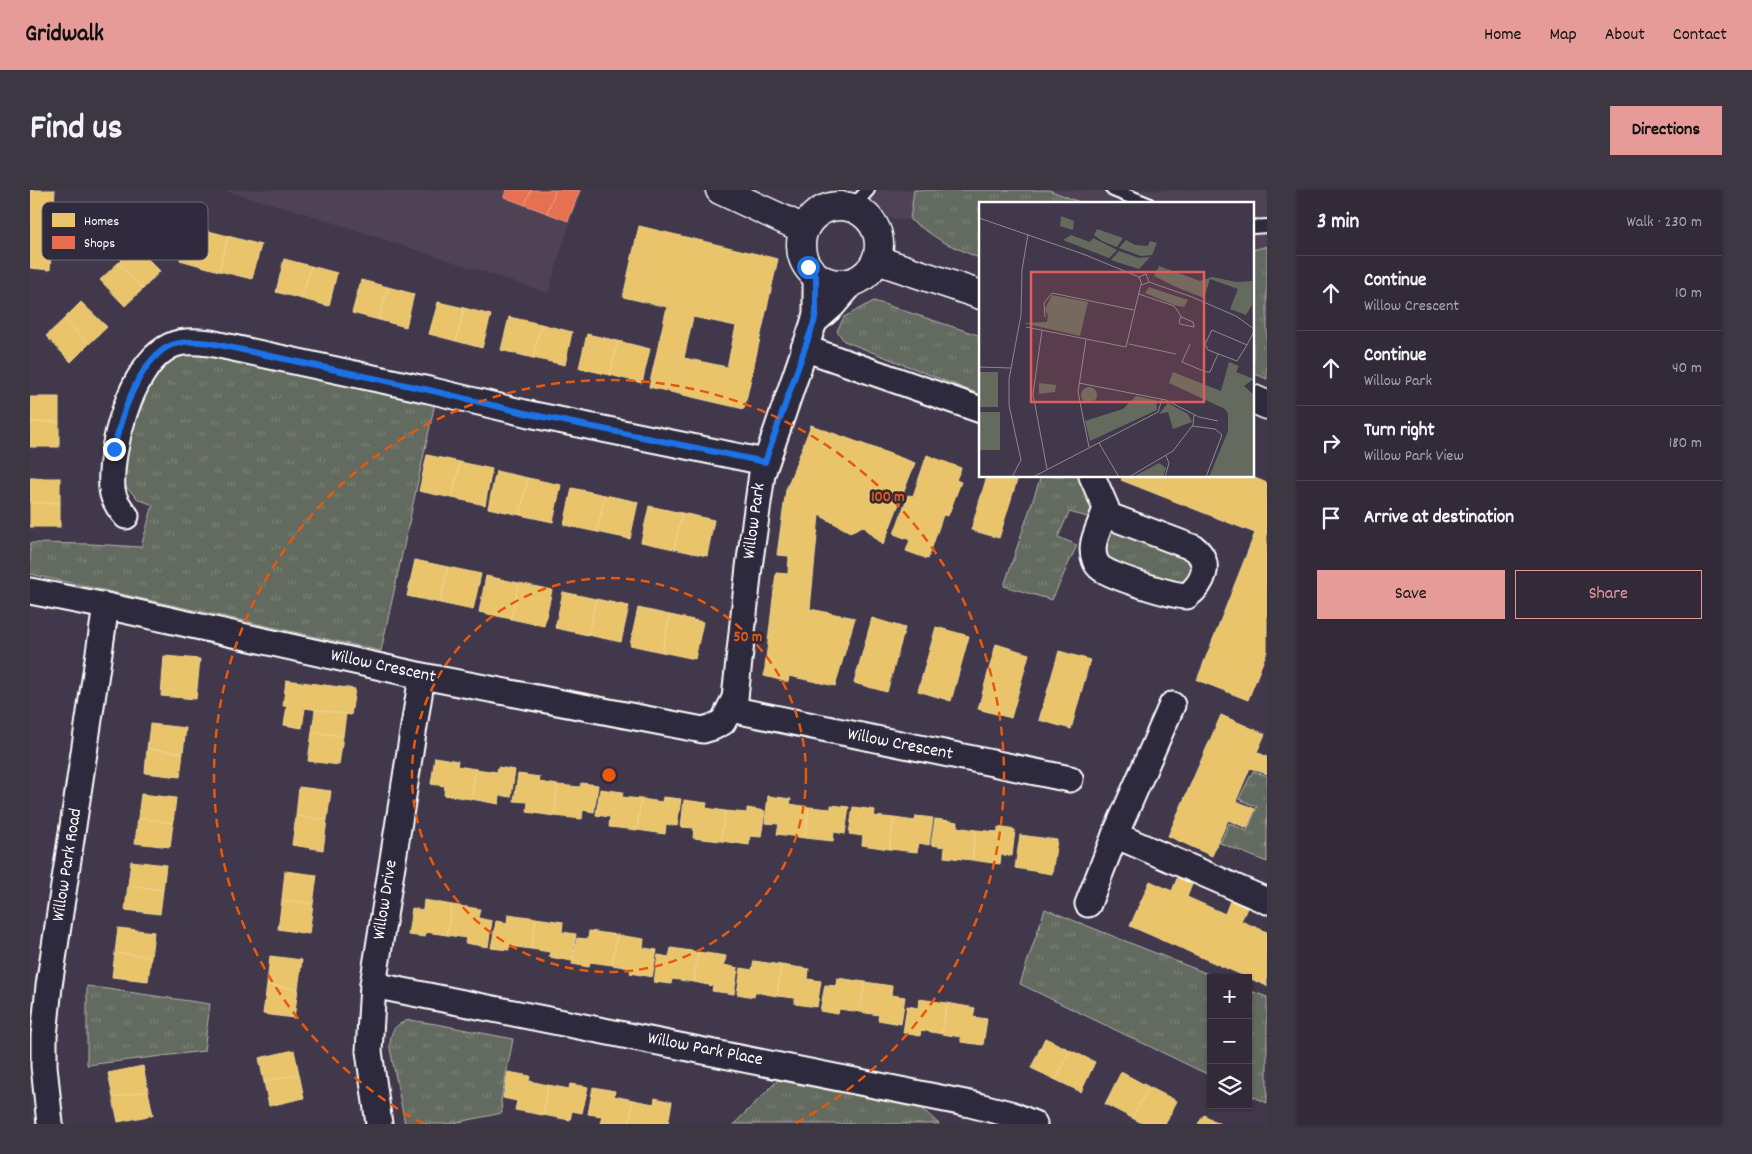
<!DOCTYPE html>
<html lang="en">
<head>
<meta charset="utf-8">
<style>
	body { margin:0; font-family:Dekko,sans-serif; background:#3d3643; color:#f1f3f6 }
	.controls { position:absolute; right:15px; bottom:15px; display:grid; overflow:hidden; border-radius:0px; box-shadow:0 1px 4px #0004 }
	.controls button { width:45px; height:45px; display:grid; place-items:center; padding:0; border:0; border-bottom:1px solid #4d4653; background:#322a38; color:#f1f3f6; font:25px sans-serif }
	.stop { position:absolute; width:15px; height:15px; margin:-11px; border:4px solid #1a73e8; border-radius:50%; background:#fff }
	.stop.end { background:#1a73e8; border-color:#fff; box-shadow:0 1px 5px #0008 }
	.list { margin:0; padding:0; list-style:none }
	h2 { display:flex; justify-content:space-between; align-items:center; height:65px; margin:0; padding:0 20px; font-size:21px }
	h2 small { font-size:16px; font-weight:400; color:#a8a7ae }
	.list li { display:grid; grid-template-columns:32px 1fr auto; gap:15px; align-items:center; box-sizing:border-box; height:75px; padding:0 20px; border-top:1px solid #4d4653 }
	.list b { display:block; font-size:19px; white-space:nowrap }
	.list p { margin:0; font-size:16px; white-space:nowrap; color:#a8a7ae }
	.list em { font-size:16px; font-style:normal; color:#a8a7ae }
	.actions { display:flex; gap:10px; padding:15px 20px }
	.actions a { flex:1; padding:11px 0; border:1px solid #e69b98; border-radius:0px; text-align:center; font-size:18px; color:#e69b98 }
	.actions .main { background:#e69b98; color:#111 }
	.icon { flex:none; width:28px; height:28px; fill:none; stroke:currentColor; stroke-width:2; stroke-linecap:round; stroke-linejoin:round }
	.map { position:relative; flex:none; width:1237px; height:934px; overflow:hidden; border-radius:0px }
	header { display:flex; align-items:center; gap:30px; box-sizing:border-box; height:70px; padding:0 25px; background:#e69b98; color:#111 }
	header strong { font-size:24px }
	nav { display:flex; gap:28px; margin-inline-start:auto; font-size:18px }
	.intro { display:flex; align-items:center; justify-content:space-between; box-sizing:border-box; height:120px; padding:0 30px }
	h1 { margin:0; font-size:35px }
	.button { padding:12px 22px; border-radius:0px; background:#e69b98; color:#111; font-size:18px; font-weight:700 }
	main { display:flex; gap:30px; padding:0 30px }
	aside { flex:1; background:#322a38; border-radius:0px; box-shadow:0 1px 4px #0004 }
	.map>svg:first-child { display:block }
	.built { fill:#504255 }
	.grass { fill:url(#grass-tufts); stroke:#b2b5ae }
	.homes { fill:#e9c46a; stroke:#f0d697; fill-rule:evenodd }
	.shops { fill:#e76f51; stroke:#ee9a85 }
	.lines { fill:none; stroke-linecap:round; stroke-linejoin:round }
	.lane-casing { stroke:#fff; stroke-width:16 }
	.street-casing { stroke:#fff; stroke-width:29 }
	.secondary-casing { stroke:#fff; stroke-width:31 }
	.lane { stroke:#2f2a3d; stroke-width:12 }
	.street { stroke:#2f2a3d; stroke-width:25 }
	.secondary { stroke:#2f2a3d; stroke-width:28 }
	.route { stroke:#1a73e8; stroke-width:6 }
	.ring { fill:none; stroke:#e8590c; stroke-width:2.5; stroke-dasharray:9 6 }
	.labels { text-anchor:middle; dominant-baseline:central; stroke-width:5; stroke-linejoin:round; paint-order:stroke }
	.street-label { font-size:18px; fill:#fff; stroke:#2f2a3d }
	.inset-road { fill:none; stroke:#8e8893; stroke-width:1 }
	.view { fill:#e05e5e; fill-opacity:0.15; stroke:#e05e5e; stroke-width:2.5 }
	.inset-edge { fill:none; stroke:#fff; stroke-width:2.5 }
	.key { fill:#2f2a3d; stroke:#6d6a77; stroke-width:1 }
	.key-label { font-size:14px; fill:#fff }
	.centre { fill:#e8590c; stroke:#2f2a3d; stroke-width:2.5 }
	.ring-label { font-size:15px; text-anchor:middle; font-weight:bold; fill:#e8590c; stroke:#2f2a3d; stroke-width:5; stroke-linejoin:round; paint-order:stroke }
</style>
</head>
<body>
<header>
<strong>Gridwalk</strong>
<nav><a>Home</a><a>Map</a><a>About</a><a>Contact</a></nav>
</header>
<div class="intro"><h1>Find us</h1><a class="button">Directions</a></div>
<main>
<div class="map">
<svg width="1237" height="934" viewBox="0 0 1237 934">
	<defs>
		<pattern id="grass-tufts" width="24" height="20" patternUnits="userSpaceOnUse" patternTransform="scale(1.25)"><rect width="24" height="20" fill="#646b5e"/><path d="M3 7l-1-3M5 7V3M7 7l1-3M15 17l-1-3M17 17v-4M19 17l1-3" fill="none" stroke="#7b8176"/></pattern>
	</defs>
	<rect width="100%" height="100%" fill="#42384b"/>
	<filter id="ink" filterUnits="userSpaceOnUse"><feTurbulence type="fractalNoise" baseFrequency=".02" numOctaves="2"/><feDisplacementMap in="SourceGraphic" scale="10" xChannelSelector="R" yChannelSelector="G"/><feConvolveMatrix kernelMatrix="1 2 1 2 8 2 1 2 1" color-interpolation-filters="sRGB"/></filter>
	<g filter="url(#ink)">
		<g class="built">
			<polygon points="191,0 552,0 536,44 518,103 265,20"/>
			<polygon points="805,0 1237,0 1237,189 1223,183 1223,14 951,14 951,69 913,52 880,30 864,29"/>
		</g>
		<g class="grass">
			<polygon points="884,0 1019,0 1054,14 951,14 951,69 913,52 880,30"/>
			<polygon points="1237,56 1237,189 1223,183 1223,60"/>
			<polygon points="844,111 951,146 951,205 814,151 807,141 814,127"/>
			<path d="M165,163L191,165L405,213L351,461L0,384V353L61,354L111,357L123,315L108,309L94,295C94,259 108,196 136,172C144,165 155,164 165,163Z"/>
			<path d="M1011,286H1053C1061,301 1065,312 1058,327L1039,322L1028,347L1047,355L1022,410L974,396Z"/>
			<polygon points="1086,340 1155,365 1162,374 1162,380 1156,390 1142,393 1081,370 1076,366 1073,351 1077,345"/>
			<polygon points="1223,581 1237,586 1237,672 1190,653 1199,633 1217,641 1227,617 1209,609"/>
			<polygon points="1015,719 1188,788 1181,788 1181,886 990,794"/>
			<polygon points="57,796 180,814 174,861 57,875"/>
			<polygon points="1218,800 1237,807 1237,913 1218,904"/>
			<path d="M379,830L406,834L483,849L471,911L472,923L419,934H375L360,858C360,842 363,835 379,830Z"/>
			<polygon points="751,887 883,914 896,922 909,934 704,934"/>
		</g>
		<g class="homes">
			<polygon points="0,0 25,0 20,80 0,78"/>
			<polygon points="159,36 198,46 189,81 150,70"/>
			<path d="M609,36L748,69L714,219L619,197L637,117L593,107ZM663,127L706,136L697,177L654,168Z"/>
			<polygon points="198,46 231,55 222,89 189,81"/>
			<polygon points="105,56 130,81 113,99 88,73"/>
			<polygon points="254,69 281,76 272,109 246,102"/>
			<polygon points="88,73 113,99 95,116 70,90"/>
			<polygon points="281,76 307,83 299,116 272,109"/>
			<polygon points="331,90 358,97 349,130 322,123"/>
			<polygon points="358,97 384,104 376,137 349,130"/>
			<polygon points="51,112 77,137 59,154 34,129"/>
			<polygon points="408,112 434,118 426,151 399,144"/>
			<polygon points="434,118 461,125 452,158 426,151"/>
			<polygon points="479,127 511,134 503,168 471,160"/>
			<polygon points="34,129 59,154 41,172 16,146"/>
			<polygon points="511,134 542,142 535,175 503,168"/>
			<polygon points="557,144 588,151 580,185 549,178"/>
			<polygon points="588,151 620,159 612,193 580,185"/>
			<rect x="0" y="207" width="29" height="25"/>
			<rect x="0" y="232" width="29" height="25"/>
			<polygon points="781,235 885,273 853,355 833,336 820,342 789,325 780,419 825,428 805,496 759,486 758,492 734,486 746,383 758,384 759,366 747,365 756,300"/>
			<polygon points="397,265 430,272 422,308 389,301"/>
			<polygon points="897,265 931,278 926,290 931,292 918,326 913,325 898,369 876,361 880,350 864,344 878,305 883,306"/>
			<polygon points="430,272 462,279 455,315 422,308"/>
			<polygon points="466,281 498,288 490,325 458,318"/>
			<polygon points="957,286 988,287 969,348 941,340"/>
			<polygon points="1093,286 1220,286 1237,293 1237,461 1218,510 1167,490 1225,343 1091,290"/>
			<rect x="0" y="288" width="30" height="25"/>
			<polygon points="498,288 531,295 523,332 490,325"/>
			<polygon points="542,298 575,305 567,342 534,335"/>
			<polygon points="575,305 608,312 600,349 567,342"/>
			<rect x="0" y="313" width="30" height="24"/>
			<polygon points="619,316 652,323 644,359 611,352"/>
			<polygon points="652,323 684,330 677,366 644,359"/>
			<polygon points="385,370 418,377 410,413 377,406"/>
			<polygon points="418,377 451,384 443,420 410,413"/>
			<polygon points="456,386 489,393 481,429 449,422"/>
			<polygon points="489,393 522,400 514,436 481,429"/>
			<polygon points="533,402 566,409 558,445 525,438"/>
			<polygon points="566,409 599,416 591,452 558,445"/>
			<polygon points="608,418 640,425 632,462 600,455"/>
			<polygon points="640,425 673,432 665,469 632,462"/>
			<polygon points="842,428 875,438 857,502 824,493"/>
			<polygon points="906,437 939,446 921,511 888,501"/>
			<polygon points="966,454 999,464 981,528 948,519"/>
			<polygon points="1029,461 1060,470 1041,539 1009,530"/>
			<polygon points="134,466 170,469 166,509 131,506"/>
			<polygon points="256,490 325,499 321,525 275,518 272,538 254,535 257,516 253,516"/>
			<polygon points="285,520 316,524 313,546 282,542"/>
			<polygon points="1191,525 1235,544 1227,562 1237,567 1237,584 1220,578 1206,611 1225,619 1217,638 1198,630 1182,666 1138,646"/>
			<polygon points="120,534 156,538 153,563 117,559"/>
			<polygon points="282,542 313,546 309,575 278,571"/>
			<polygon points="117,559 153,563 150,587 115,583"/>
			<polygon points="405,567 428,571 427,576 446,579 441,609 414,605 415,596 401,594"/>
			<polygon points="468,577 485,580 481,607 470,605 469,614 441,609 446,579 467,582"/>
			<polygon points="488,584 510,587 509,592 528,595 524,626 497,622 498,612 484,611"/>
			<polygon points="551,593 568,595 564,622 553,620 552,629 524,626 528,595 550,597"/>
			<polygon points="269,597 301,601 297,630 266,626"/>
			<polygon points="570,599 593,602 592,607 611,609 607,640 579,637 580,627 566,625"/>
			<polygon points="111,604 146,608 143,633 108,628"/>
			<polygon points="738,606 761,609 760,614 779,617 775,648 747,644 749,634 735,633"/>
			<polygon points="633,607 651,609 647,636 636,634 635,644 607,640 611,609 632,612"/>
			<polygon points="654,610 677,613 676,618 695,621 691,651 663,648 664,638 651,637"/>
			<polygon points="801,615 819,617 815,644 804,642 803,651 775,648 779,617 801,619"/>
			<polygon points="823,617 845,620 844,626 864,628 859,659 832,655 833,646 819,644"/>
			<polygon points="717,618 735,621 731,647 720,646 719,655 691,651 695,621 717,623"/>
			<polygon points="266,626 297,630 293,660 262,655"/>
			<polygon points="886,626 903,628 899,655 889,653 887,662 859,659 864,628 885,631"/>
			<polygon points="108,628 143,633 140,657 105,653"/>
			<polygon points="905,629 928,632 927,637 946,640 942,670 914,667 915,657 901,655"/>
			<polygon points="968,637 985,640 982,666 971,665 970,674 942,670 946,640 968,642"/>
			<polygon points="990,645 1027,650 1022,684 985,678"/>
			<polygon points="101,671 136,675 133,700 98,695"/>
			<polygon points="255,681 287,685 283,714 252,710"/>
			<polygon points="1148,686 1163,692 1157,707 1195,724 1201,708 1218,716 1211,731 1237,742 1237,796 1100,736 1120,691 1142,701"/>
			<polygon points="98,695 133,700 130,724 95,720"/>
			<polygon points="252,710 283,714 279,744 248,739"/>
			<polygon points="394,710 422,715 417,745 396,742 395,747 378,745 382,718 393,720"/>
			<polygon points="422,715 450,719 448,728 462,731 458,757 435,753 436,748 417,745"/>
			<polygon points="478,724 506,728 501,759 479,756 479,760 461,758 466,731 477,733"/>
			<polygon points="506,728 533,732 532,742 546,744 542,771 519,767 520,762 501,759"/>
			<polygon points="88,738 124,742 121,767 85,763"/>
			<polygon points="559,741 587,745 582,775 560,772 559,777 542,774 547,748 558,749"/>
			<polygon points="587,745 614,749 613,758 627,760 622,787 600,783 601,778 582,775"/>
			<polygon points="641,758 668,762 664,792 642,789 641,794 624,792 628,765 639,767"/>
			<polygon points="668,762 696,766 694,775 708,778 704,804 682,801 683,796 664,792"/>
			<polygon points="85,763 121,767 118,791 82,787"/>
			<polygon points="240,766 272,770 268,799 237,795"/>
			<polygon points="724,771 751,775 747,806 725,802 724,807 707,804 711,778 722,780"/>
			<polygon points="751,775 779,779 778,789 791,791 787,817 765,814 765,808 747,806"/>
			<polygon points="807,788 835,792 830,822 809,819 808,824 790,821 795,795 806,796"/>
			<polygon points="835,792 862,796 861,805 875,807 871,834 848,830 849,825 830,822"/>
			<polygon points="237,795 268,799 264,828 233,824"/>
			<polygon points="889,809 917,813 912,844 891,840 890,846 873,843 877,816 888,818"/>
			<polygon points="917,813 945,818 943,827 957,829 953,855 931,852 931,847 912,844"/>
			<polygon points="1015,848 1040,860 1026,890 1001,878"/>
			<polygon points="264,860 269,884 234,892 229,868"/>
			<polygon points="1040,860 1065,872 1051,902 1026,890"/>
			<polygon points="113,876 118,901 83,908 78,883"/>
			<polygon points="478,882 500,886 499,891 518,895 513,925 485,920 487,911 473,908"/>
			<polygon points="1091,882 1119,897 1102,928 1075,914"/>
			<polygon points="269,884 274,908 239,916 234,892"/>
			<polygon points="540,894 558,897 552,923 542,921 540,930 513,925 518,895 539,899"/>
			<polygon points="563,897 585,901 584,906 603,910 599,934 570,934 572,926 558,924"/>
			<polygon points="1119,897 1147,911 1135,934 1114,934 1102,928"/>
			<polygon points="118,901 123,925 88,932 83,908"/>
			<polygon points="625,908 642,912 638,934 599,934 603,910 624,914"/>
			<polygon points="1174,925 1190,934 1168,934"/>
		</g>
		<g class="shops">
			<polygon points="476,0 501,0 495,15 474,7"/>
			<polygon points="501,0 526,0 517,23 495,15"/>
			<polygon points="526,0 550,0 538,31 517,23"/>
		</g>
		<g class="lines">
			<defs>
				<g id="lane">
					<polyline points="1083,0 1118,14"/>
					<polyline points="822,17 838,0"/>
					<polyline points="1223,37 1237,36"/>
				</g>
				<g id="street">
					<polyline points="784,132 802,116 822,93"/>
					<polyline points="774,158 951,220"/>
					<path d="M1062,286L1076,318C1072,334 1058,353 1065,370C1066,373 1069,377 1072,379C1084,387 1142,406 1157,406C1173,394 1183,373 1164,358L1074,324"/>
					<path d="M96,326C89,318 83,309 82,299C79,260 100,181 135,159C148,150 164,151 180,153L399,200L499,224L735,272"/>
					<polyline points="0,401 76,416 392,486 673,540 683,537 693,532 705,508 719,377 732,284 784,132 786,123 786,86"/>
					<polyline points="1142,515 1085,645 1237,711"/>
					<polyline points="700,519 1040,589"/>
					<polyline points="1058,714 1085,645"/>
					<polyline points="343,795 940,914 980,924 1004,934"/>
					<polyline points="20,934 14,876 14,846 19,796 76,416"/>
					<polyline points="349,934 339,861 343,795 392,486"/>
				</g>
				<g id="secondary">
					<polyline points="690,0 774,39"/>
					<circle cx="810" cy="55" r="39"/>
					<polyline points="847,70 951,105"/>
					<polyline points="1223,209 1237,215"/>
				</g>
			</defs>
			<use href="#lane" class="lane-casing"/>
			<use href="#street" class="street-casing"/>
			<use href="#secondary" class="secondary-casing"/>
			<use href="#lane" class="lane"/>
			<use href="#street" class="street"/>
			<use href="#secondary" class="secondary"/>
		</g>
	</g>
	<g class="lines" filter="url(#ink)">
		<path class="route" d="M84,259C91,227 106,179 134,159C147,150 164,151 180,153L399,200L499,224L735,272L784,132L786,123V86L778,77"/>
	</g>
	<g class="ring">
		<circle cx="579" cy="585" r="197"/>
		<path d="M394 934A395 395 0 1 1 764 934"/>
	</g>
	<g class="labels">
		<g class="street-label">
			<text transform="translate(725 331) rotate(-82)">Willow Park</text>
			<text transform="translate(353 477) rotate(12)">Willow Crescent</text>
			<text transform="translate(870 555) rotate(11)">Willow Crescent</text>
			<text transform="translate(38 675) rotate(-81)">Willow Park Road</text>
			<text transform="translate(356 710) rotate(-81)">Willow Drive</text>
			<text transform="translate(675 860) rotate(11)">Willow Park Place</text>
		</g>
	</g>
	<g transform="translate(949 12)">
		<rect width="275" height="275" fill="#42384b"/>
		<path d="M82,14L95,19L94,28L81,24ZM118,27L144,36L138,45L123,39L115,33ZM92,33L111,40L114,36L138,48L130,56L84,38ZM147,38L156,43L169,44L171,39L178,41L173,53L162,54L140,46ZM140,49L160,56L171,55L160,67L132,58ZM180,64L221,79L233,75L257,80L273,79V103L267,113L251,107L259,87L231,77L225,96L197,85L175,74ZM170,85L209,98L205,105L195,103L166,91ZM73,93L109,100L101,134L44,121L68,120L69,114L66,107ZM250,160L260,164L257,170L275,177L265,184L275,193V275H230L249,229V212L246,207L190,181L194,170L242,189ZM60,181L77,183L76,190L60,192ZM102 193a8 8 0 1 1 16 0a8 8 0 1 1-16 0ZM157,194L177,198L178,208L111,239L106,219L144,207ZM189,201L209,212L213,220L194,227L189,210L180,212ZM180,261L187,266L184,275H154Z" fill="#646b5e"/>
		<path d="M0,170H19V205H0ZM0,210H21V248H0Z" fill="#646b5e"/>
		<path class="inset-road" d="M0,16L104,52L160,75M160,75L163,83L170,80L213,95L257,114L275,127M160,75L167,72L170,80M160,92L195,104L202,114L200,120L201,122L215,125L214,120L202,115M66,115L65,101L73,91L155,108M47,125L147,145L162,82M63,128L54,192L68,267M107,138L99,190L110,245M150,142L197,152M211,142L203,160L227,170H231L239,152M268,143L233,128L226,142L229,148L258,159L268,143L275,129M0,165L32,166M100,181L187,198L220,215L239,219M213,224L236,227L243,233L227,275M120,241L140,275M33,275L42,258L30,203V177L42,113L43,68L49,32M54,275L179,210L183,197M150,275L194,249L214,223L215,213M186,275L190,261L187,254"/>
		<path class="view" d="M52,70H225V200H52Z"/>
		<rect width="275" height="275" class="inset-edge"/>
	</g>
	<rect x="12" y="12" width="166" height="58" rx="8" class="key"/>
	<rect x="22" y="23" width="23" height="14" fill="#e9c46a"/>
	<rect x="22" y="46" width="23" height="13" fill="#e76f51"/>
	<g class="key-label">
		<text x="54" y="35">Homes</text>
		<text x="54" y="57">Shops</text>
	</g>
	<circle cx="579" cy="585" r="8" class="centre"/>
	<g class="ring-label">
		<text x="858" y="311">100 m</text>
		<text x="718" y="451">50 m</text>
	</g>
</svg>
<div class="controls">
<button>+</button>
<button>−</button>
<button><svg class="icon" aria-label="layers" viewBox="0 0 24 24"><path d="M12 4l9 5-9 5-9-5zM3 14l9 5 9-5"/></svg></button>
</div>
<div class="stop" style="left:778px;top:77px"></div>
<div class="stop end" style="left:84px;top:259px"></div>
</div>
<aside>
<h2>3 min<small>Walk · 230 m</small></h2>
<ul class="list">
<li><svg class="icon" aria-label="ahead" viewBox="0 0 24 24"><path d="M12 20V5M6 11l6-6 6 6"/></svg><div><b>Continue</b><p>Willow Crescent</p></div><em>10 m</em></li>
<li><svg class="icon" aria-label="ahead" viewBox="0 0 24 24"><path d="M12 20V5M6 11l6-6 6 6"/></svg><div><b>Continue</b><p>Willow Park</p></div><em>40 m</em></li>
<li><svg class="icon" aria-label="right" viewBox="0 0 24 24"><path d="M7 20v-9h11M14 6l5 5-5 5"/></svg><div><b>Turn right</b><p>Willow Park View</p></div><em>180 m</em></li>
<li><svg class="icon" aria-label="arrive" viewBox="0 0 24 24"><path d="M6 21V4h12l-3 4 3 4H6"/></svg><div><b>Arrive at destination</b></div></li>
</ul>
<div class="actions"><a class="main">Save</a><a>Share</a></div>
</aside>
</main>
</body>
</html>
